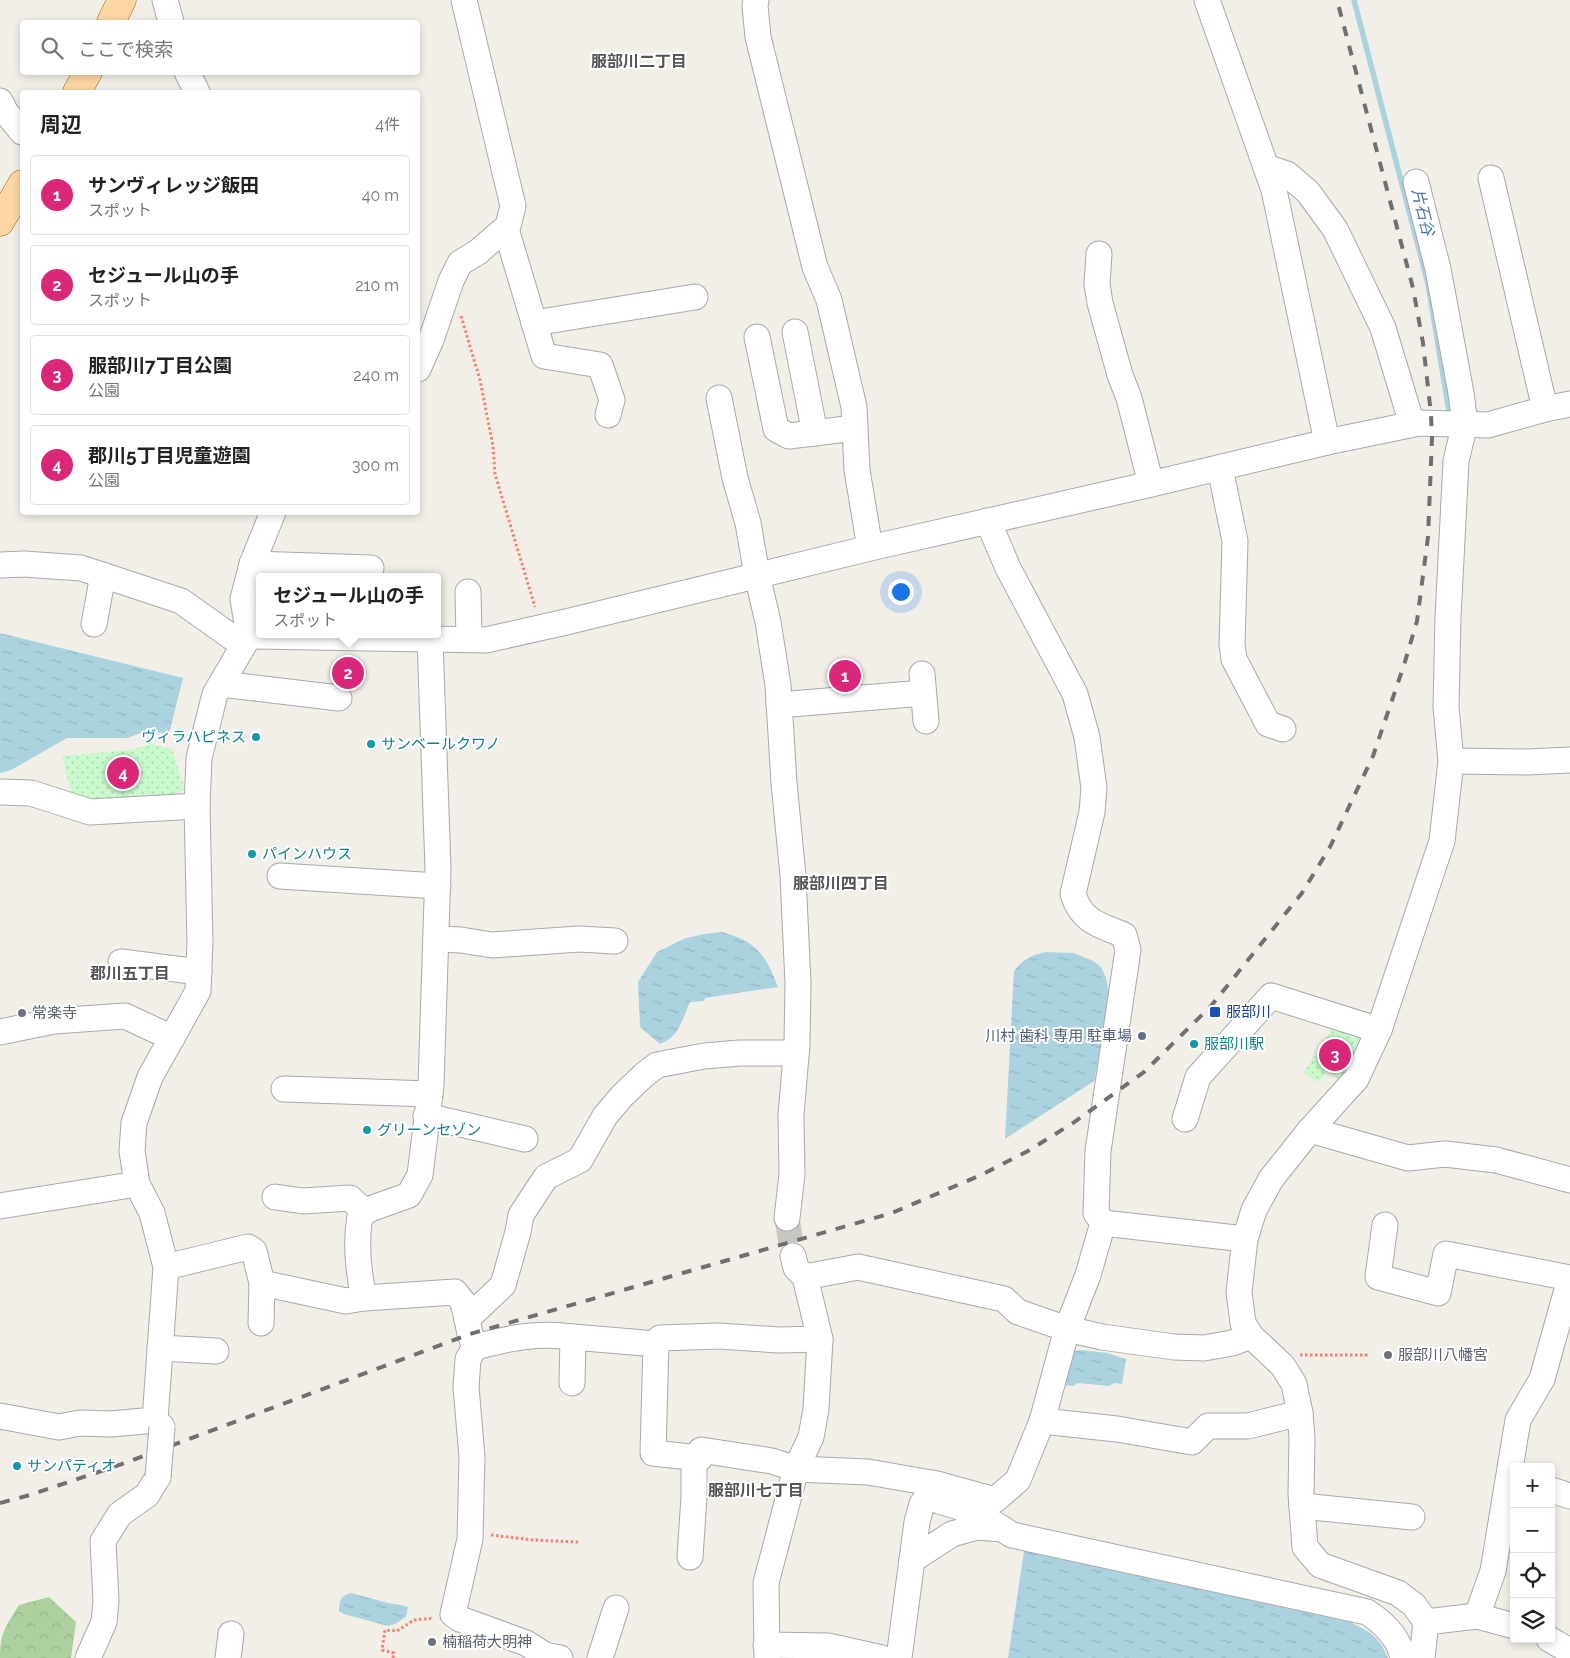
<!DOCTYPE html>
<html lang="ja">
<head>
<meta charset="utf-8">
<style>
	body { margin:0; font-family:Raleway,"Noto Sans JP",sans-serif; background:#f2f2f2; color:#222 }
	.controls { position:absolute; right:15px; bottom:15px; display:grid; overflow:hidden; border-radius:5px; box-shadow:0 2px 8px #0003 }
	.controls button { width:45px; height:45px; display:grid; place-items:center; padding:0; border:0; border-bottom:1px solid #e0e0e0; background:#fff; color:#222; font:25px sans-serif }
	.you { position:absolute; left:900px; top:591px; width:18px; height:18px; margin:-12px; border:4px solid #fff; border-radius:50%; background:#1a73e8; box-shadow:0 0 0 8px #1a73e833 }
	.badge { display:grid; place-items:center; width:32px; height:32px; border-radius:50%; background:#db2777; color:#fff; font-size:16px; font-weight:700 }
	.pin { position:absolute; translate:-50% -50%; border:2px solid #fff; box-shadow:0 1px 5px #0006 }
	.popup { position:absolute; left:256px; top:573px; width:185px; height:65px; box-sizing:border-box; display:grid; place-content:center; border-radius:5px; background:#fff; filter:drop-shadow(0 1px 4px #0005); font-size:16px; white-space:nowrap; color:#767676 }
	.popup b { font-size:19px; color:#222 }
	.popup::after { content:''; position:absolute; left:50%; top:100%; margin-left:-10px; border:10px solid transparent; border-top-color:#fff }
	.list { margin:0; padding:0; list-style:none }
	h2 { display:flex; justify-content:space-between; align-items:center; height:65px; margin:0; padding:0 20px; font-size:21px }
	h2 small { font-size:16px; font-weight:400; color:#767676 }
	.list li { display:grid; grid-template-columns:32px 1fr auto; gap:15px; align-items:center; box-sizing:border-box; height:80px; margin:0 10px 10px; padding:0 10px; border:1px solid #e0e0e0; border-radius:5px }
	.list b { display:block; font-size:19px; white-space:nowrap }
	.list p { margin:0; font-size:16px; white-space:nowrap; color:#767676 }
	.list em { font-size:16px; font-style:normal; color:#767676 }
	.icon { flex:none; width:28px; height:28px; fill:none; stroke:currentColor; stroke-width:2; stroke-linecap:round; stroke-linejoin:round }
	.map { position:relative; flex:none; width:1570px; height:1658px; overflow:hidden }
	.search { position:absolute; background:#fff; box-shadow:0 2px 8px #0003; left:20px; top:20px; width:400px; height:55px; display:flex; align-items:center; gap:12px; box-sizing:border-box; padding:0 18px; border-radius:5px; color:#767676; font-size:19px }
	.panel { position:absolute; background:#fff; box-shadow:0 2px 8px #0003; left:20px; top:90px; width:400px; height:425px; border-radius:5px }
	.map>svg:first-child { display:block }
	.forest { fill:url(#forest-crowns) }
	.park { fill:url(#park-dots) }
	.water { fill:url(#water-ripples) }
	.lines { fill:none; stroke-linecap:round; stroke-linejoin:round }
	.stream { stroke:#aad3df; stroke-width:5.5 }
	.minor-tunnel { stroke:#c8c6c1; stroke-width:25; stroke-dasharray:25 12; stroke-linecap:butt }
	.minor-casing { stroke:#a9a9a9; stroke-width:27 }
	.major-casing { stroke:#a06b00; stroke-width:29 }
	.path { stroke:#fa8072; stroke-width:3; stroke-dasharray:2.5 2.5; stroke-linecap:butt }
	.minor { stroke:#fff; stroke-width:25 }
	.major { stroke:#fcd6a4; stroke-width:28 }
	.rail { stroke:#707070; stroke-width:4; stroke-dasharray:10 10; stroke-linecap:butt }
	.minor-bridge-casing { stroke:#a9a9a9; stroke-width:27; stroke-linecap:butt }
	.minor-bridge { stroke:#fff; stroke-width:25 }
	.culture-dot { fill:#0f9aa8; stroke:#fff; stroke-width:2 }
	.transit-dot { fill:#1a4fb4; stroke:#fff; stroke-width:2 }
	.worship-dot { fill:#6b7280; stroke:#fff; stroke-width:2 }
	.service-dot { fill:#5c6f8a; stroke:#fff; stroke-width:2 }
	.labels { text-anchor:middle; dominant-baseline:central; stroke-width:4; stroke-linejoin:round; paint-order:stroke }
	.culture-label { font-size:15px; fill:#0d838f; stroke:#fff; text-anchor:start }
	.transit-label { font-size:15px; fill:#164399; stroke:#fff; text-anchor:start }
	.worship-label { font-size:15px; fill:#5b616d; stroke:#fff; text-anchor:start }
	.service-label { font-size:15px; fill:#4e5e75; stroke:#fff; text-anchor:end }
	.neighbourhood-label { font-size:16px; font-weight:bold; fill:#555; stroke:#fff }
	.water-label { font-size:16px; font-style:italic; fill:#4a7aab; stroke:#fff }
</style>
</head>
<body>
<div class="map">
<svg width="1570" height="1658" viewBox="0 0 1570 1658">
	<defs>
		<pattern id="forest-crowns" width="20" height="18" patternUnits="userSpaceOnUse" patternTransform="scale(1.25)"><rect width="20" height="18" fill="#add19e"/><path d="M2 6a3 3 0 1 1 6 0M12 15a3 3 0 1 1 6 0" fill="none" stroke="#95b388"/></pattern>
		<pattern id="park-dots" width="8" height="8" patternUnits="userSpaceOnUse" patternTransform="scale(1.25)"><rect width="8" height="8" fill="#c8facc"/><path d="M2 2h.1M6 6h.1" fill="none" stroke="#acd6af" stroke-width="1.8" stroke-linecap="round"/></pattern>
		<pattern id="water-ripples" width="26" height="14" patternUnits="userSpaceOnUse" patternTransform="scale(1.25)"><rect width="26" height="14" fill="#aad3df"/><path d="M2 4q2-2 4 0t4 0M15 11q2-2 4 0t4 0" fill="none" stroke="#92b5bf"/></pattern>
	</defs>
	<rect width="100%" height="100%" fill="#f2efe9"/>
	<path class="forest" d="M49,1597L76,1622L71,1658H0C0,1632 6,1626 19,1605Z"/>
	<g class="park">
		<polygon points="151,744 172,749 185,790 175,794 84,802 73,800 62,756 131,750"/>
		<polygon points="1335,1025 1357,1030 1364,1040 1339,1080 1328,1071 1318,1082 1303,1073"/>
	</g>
	<g class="water">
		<polygon points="0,633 183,678 169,734 147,731 127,738 67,738 11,770 0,773"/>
		<path d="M722,932C756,941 766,955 778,987L705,998L704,1001L690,1002C682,1020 679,1037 660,1044L640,1027L638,982L657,952L686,938L705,934Z"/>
		<path d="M1046,952L1074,953L1093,961L1101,967L1106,978L1111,1002L1094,1081L1005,1139L1014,971C1023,959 1033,955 1046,952Z"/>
		<polygon points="1083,1350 1107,1353 1126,1359 1122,1384 1114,1383 1109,1386 1078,1383 1073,1386 1063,1385 1071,1354 1074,1351"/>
		<path d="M1024,1551L1350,1622C1370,1632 1379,1636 1388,1658H1008Z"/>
		<path d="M351,1593C362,1596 373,1599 384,1602C392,1604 399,1604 408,1607L406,1617L395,1624L388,1626L344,1614L339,1611C339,1601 341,1595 351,1593Z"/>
	</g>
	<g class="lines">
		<polyline class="stream" points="1354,0 1428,284 1450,417"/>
		<polyline class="minor-tunnel" points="787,1218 793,1256"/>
		<defs>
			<g id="minor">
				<polyline points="165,0 171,22"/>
				<polyline points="756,0 755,6 758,37 815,267 829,300 854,407 857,470 870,548"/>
				<polyline points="1207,0 1274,190 1327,442"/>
				<polyline points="187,72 197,92"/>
				<polyline points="0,101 5,111 22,132"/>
				<polyline points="1266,167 1287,174 1308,192 1335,229 1383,328 1412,424"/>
				<polyline points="1491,178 1545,409"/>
				<polyline points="1416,182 1438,269 1461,393 1465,423 1456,461 1448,618 1446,707 1451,761 1442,841 1379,1030 1356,1079 1310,1130 1271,1179 1254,1210 1245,1239 1239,1292 1243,1323 1251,1336 1283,1366 1294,1384 1300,1413 1302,1438 1301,1494 1305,1547 1320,1565 1398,1593 1414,1605 1426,1622 1422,1658"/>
				<polyline points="506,229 544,356 600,365 612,400 608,415"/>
				<polyline points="1099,254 1097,284 1100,303 1120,375 1129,398 1151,484"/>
				<polyline points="534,323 695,297"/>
				<polyline points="795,332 815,433"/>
				<polyline points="757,337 776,429 789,436 855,428"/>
				<polyline points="418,369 431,340 451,281 460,263 478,252 508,226 513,206 464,0"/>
				<polyline points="719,398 735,478 748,523 757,575 768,622 778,685 784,783 793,876 798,983 797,1044 791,1115 792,1174 787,1218"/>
				<polyline points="1220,468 1235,541 1232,644 1234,659 1268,724 1283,729"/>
				<path d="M988,521L1008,568L1075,694L1087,737L1094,788L1092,812L1073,894C1081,921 1099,925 1124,935L1128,950L1098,1151L1096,1213L1103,1223L1245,1239"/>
				<polyline points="252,564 371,568"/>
				<polyline points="0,565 24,564 81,568 181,601 233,638 249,636 486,640 566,622 870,548 1151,484 1327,442 1419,423 1488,425 1545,409 1570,404"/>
				<polyline points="468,592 469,639"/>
				<polyline points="94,624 103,575"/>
				<path d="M430,639L438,869L431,1085L420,1175L409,1195L370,1209L360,1216C355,1244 358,1270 364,1298L455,1292L463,1302L467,1319"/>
				<polyline points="922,674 926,721"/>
				<polyline points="221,684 339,698"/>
				<polyline points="779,705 923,693"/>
				<polyline points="1451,761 1528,762 1570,760"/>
				<polyline points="0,792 31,793 90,812 197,806"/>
				<polyline points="280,876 438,886"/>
				<polyline points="436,939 461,940 492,945 579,939 615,941"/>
				<polyline points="121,962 199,972"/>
				<polyline points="0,1032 54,1021 125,1016 172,1038"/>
				<polyline points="284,1089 430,1094"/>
				<polyline points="426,1116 525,1139"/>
				<polyline points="1185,1119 1198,1077 1271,996 1379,1030"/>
				<polyline points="1310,1130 1408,1158 1445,1154 1496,1160 1570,1180"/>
				<polyline points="275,1197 303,1201 350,1198 365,1212"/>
				<polyline points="0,1206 137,1184"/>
				<polyline points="1385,1225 1378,1277 1438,1293 1446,1254 1570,1278"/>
				<polyline points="166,1267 248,1247 254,1251 262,1283 346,1301 364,1298"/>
				<polyline points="805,1277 858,1267 1004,1299 1018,1312 1067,1329 1102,1337 1174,1347 1204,1348 1232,1343 1251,1336"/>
				<polyline points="261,1323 262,1283"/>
				<path d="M573,1337C538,1332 509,1338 475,1347L470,1334L467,1319L503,1285L518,1232L521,1215L546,1177L580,1160L605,1116L622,1096L644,1075L657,1065L704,1056L740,1053H796"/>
				<polyline points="656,1344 660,1338 719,1336 779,1340 820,1339"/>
				<polyline points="475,1347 468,1359 466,1387 472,1457 470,1539 453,1614 460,1619 526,1643 545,1655 560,1658"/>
				<polyline points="160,1348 216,1351"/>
				<polyline points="572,1383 573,1337 656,1344 653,1453 700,1458 701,1450 772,1461 796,1469 868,1472 937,1484"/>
				<polyline points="0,1416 59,1427 80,1423 111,1424 155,1420"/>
				<polyline points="1042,1421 1117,1429 1192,1442 1208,1426 1248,1426 1300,1413"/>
				<polyline points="162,1427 155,1420 166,1267 152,1213 137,1184 132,1151 134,1123 150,1077 198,991 200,942 197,806 199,758 215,694 249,636 243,599 252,564 273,512"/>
				<polyline points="1551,1490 1570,1496"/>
				<path d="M939,1501C967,1508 988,1519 1012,1535L1367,1612C1384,1623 1399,1637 1403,1658"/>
				<polyline points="1302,1506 1412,1517"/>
				<polyline points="690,1557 694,1497 694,1457"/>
				<polyline points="912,1560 952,1534 977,1527 1002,1529"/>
				<polyline points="1477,1616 1493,1571 1518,1420 1542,1379 1570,1279"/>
				<polyline points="1426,1622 1477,1616 1514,1626"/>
				<polyline points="1549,1639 1570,1651"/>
				<polyline points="766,1645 828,1646 882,1658"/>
				<polyline points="88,1658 104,1622 106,1601 103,1541 120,1514 147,1495 158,1477"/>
				<polyline points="228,1658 231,1634"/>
				<polyline points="600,1658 616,1608"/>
				<polyline points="767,1658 766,1583 796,1469 811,1437 816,1409 820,1339 805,1277 796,1268 793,1256"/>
				<polyline points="899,1658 917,1522 922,1504 937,1484 995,1500 1018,1480 1042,1421 1067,1329 1088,1275 1103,1223"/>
			</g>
			<g id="major">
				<polyline points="111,22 122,0"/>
				<polyline points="77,92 88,72"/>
				<polyline points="0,222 22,184"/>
			</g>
		</defs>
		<use href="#minor" class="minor-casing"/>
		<use href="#major" class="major-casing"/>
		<g class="path">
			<polyline points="461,316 480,380 493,446 495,474 535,607"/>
			<polyline points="1300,1355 1368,1355"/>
			<polyline points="491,1535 533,1540 578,1542"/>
			<polyline points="393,1658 394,1653 382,1650 385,1630 397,1631 414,1620 434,1618"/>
		</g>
		<use href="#minor" class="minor"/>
		<use href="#major" class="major"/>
		<polyline class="rail" points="0,1503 30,1495 125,1463 470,1334 892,1213 981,1175 1028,1151 1073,1123 1144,1072 1211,1006 1302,893 1330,847 1373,756 1404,665 1417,621 1428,537 1432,438 1431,414 1423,343 1413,288 1337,0"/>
		<defs>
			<polyline id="minor-bridge" points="158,1477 162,1427"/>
		</defs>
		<use href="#minor-bridge" class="minor-bridge-casing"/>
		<use href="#minor-bridge" class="minor-bridge"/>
	</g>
	<g class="culture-dot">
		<circle cx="256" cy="737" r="5"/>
		<circle cx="371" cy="744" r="5"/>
		<circle cx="252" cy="854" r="5"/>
		<circle cx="1194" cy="1044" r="5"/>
		<circle cx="367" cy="1130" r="5"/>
		<circle cx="17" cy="1466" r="5"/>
	</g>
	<rect class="transit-dot" x="1209" y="1006" width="12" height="12" rx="2.5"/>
	<g class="worship-dot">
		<circle cx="22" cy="1013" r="5"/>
		<circle cx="1388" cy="1355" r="5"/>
		<circle cx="432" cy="1642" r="5"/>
	</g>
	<circle class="service-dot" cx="1142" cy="1036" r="5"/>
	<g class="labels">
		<g class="culture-label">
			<text x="246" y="737" text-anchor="end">ヴィラハピネス</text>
			<text x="381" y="744">サンベールクワノ</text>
			<text x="262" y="854">パインハウス</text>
			<text x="1204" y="1044">服部川駅</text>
			<text x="377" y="1130">グリーンセゾン</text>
			<text x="27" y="1466">サンパティオ</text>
		</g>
		<g class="transit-label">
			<text x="1226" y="1012">服部川</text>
		</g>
		<g class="worship-label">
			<text x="32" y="1013">常楽寺</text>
			<text x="1398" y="1355">服部川八幡宮</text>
			<text x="442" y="1642">楠稲荷大明神</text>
		</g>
		<g class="service-label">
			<text x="1132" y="1036">川村 歯科 専用 駐車場</text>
		</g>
		<g class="neighbourhood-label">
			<text x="639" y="61">服部川二丁目</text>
			<text x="841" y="883">服部川四丁目</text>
			<text x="130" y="973">郡川五丁目</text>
			<text x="756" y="1490">服部川七丁目</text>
		</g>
		<g class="water-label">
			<text transform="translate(1423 212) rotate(76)">片石谷</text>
		</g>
	</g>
</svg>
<div class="controls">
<button>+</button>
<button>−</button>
<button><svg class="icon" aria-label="locate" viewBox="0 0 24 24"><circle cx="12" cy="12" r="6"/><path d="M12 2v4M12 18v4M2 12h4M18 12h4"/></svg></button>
<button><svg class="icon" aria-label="layers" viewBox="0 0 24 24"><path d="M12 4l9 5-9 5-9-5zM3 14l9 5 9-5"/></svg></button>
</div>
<div class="you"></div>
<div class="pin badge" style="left:845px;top:676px">1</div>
<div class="pin badge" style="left:348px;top:673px">2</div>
<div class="popup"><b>セジュール山の手</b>スポット</div>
<div class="pin badge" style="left:1335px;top:1055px">3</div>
<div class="pin badge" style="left:123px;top:773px">4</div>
<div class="search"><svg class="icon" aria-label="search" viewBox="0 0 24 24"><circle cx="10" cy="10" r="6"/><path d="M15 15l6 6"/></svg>ここで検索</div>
<section class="panel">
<h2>周辺<small>4件</small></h2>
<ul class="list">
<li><span class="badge">1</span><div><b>サンヴィレッジ飯田</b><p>スポット</p></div><em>40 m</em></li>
<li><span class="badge">2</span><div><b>セジュール山の手</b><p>スポット</p></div><em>210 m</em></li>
<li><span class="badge">3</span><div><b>服部川7丁目公園</b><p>公園</p></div><em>240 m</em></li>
<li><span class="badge">4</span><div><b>郡川5丁目児童遊園</b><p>公園</p></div><em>300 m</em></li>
</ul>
</section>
</div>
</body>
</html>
